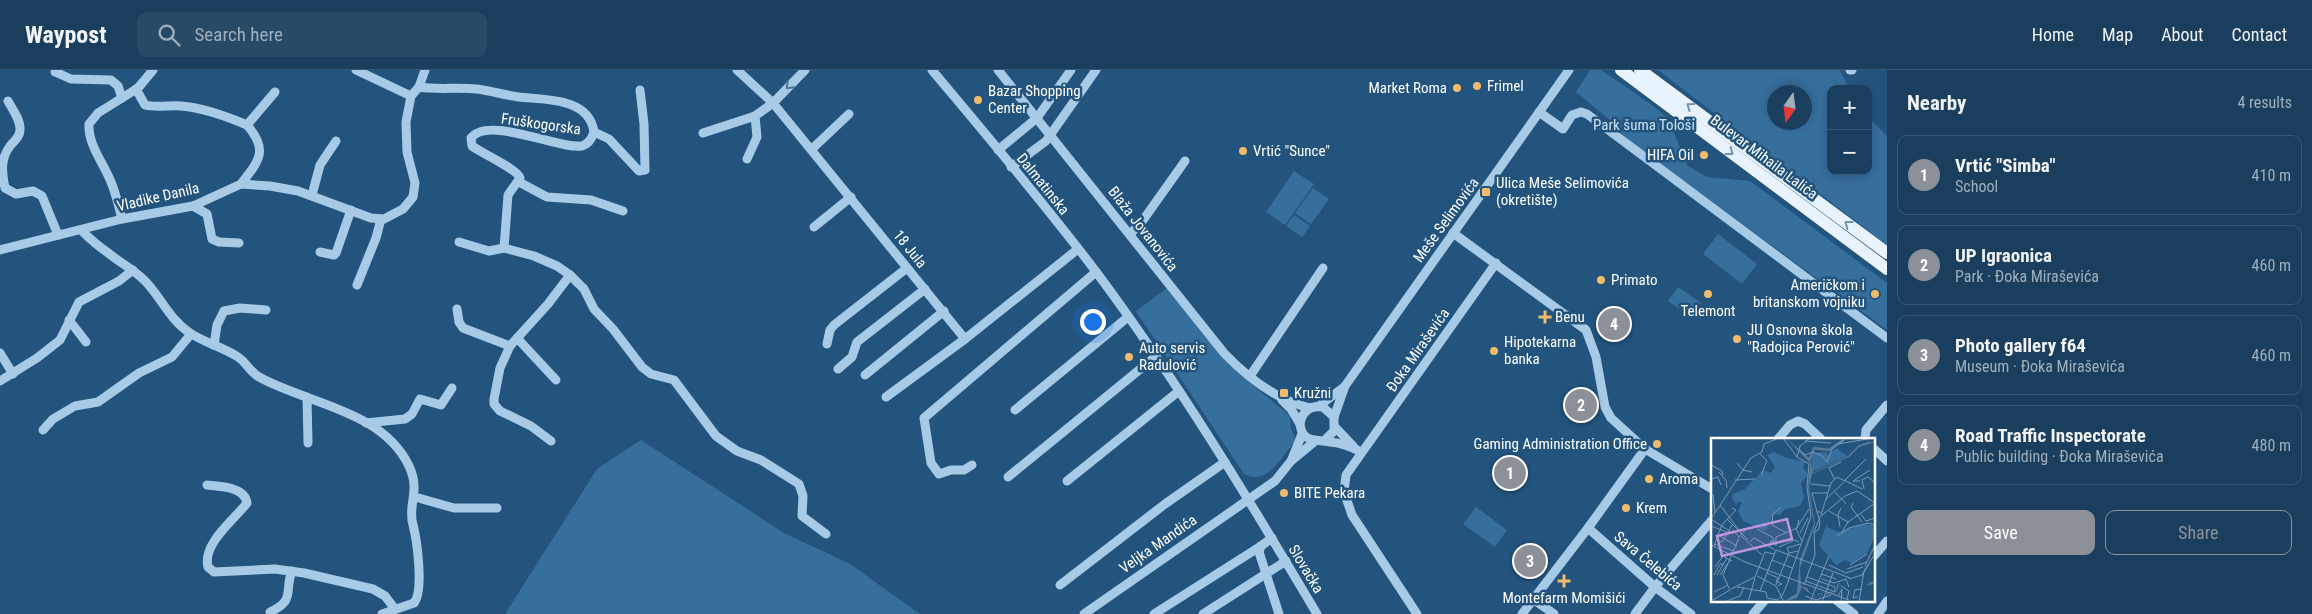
<!DOCTYPE html>
<html lang="en">
<head>
<meta charset="utf-8">
<style>
	body { margin:0; font-family:"Roboto Condensed",sans-serif; background:#274a67; color:#f1f3f6 }
	.controls { position:absolute; right:15px; top:15px; display:grid; overflow:hidden; border-radius:10px; box-shadow:0 2px 8px #0003 }
	.controls button { width:45px; height:45px; display:grid; place-items:center; padding:0; border:0; border-bottom:1px solid #385873; background:#1a3f5e; color:#f1f3f6; font:25px sans-serif }
	.compass { position:absolute; left:1767px; top:15px; width:45px; height:45px; border-radius:50%; background:#1a3f5e; box-shadow:0 2px 8px #0003; rotate:194deg }
	.you { position:absolute; left:1092px; top:251px; width:18px; height:18px; margin:-12px; border:4px solid #fff; border-radius:50%; background:#1a73e8; box-shadow:0 0 0 8px #1a73e833 }
	.badge { display:grid; place-items:center; width:32px; height:32px; border-radius:50%; background:#8c9099; color:#fff; font-size:16px; font-weight:700 }
	.pin { position:absolute; translate:-50% -50%; border:2px solid #fff; box-shadow:0 1px 5px #0006 }
	.list { margin:0; padding:0; list-style:none }
	h2 { display:flex; justify-content:space-between; align-items:center; height:65px; margin:0; padding:0 20px; font-size:21px }
	h2 small { font-size:16px; font-weight:400; color:#9fafbc }
	.list li { display:grid; grid-template-columns:32px 1fr auto; gap:15px; align-items:center; box-sizing:border-box; height:80px; margin:0 10px 10px; padding:0 10px; border:1px solid #385873; border-radius:10px }
	.list b { display:block; font-size:19px; white-space:nowrap }
	.list p { margin:0; font-size:16px; white-space:nowrap; color:#9fafbc }
	.list em { font-size:16px; font-style:normal; color:#9fafbc }
	.actions { display:flex; gap:10px; padding:15px 20px }
	.actions a { flex:1; padding:11px 0; border:1px solid #8c9099; border-radius:10px; text-align:center; font-size:18px; color:#8c9099 }
	.actions .main { background:#8c9099; color:#fff }
	.icon { flex:none; width:28px; height:28px; fill:none; stroke:currentColor; stroke-width:2; stroke-linecap:round; stroke-linejoin:round }
	.map { position:relative; flex:none; width:1887px; height:544px; overflow:hidden }
	header { display:flex; align-items:center; gap:30px; box-sizing:border-box; height:70px; padding:0 25px; background:#1a3f5e; border-bottom:1px solid #385873 }
	header strong { font-size:24px }
	nav { display:flex; gap:28px; margin-inline-start:auto; font-size:18px }
	.search { width:350px; height:45px; background:#274a67; display:flex; align-items:center; gap:12px; box-sizing:border-box; padding:0 18px; border-radius:10px; color:#9fafbc; font-size:19px }
	main { display:flex }
	aside { flex:1; background:#1a3f5e }
	.map>svg:first-child { display:block }
	.green { fill:#366e9c; fill-rule:evenodd }
	.lines { fill:none; stroke-linecap:round; stroke-linejoin:round }
	.minor { stroke:#a7cae6; stroke-width:9 }
	.major { stroke:#e9f3fd; stroke-width:12 }
	.oneway { stroke:#4b779d }
	.oneway2 { stroke:#7294b1 }
	.poi-dot { fill:#f1bc6a; stroke:#23547e; stroke-width:2 }
	.labels { text-anchor:middle; dominant-baseline:central; stroke-width:5; stroke-linejoin:round; paint-order:stroke }
	.poi-label { font-size:15px; fill:#fff; stroke:#23547e; text-anchor:start }
	.street-label { font-size:15px; fill:#fff; stroke:#23547e }
	.park-label { font-size:15px; fill:#cbe2f5; stroke:#23547e }
	.inset-river { fill:none; stroke:#587b99; stroke-width:2.5 }
	.inset-road { fill:none; stroke:#7b98b2; stroke-width:1 }
	.view { fill:#bd96df; fill-opacity:0.15; stroke:#bd96df; stroke-width:2.5 }
	.inset-edge { fill:none; stroke:#fff; stroke-width:2.5 }
</style>
</head>
<body>
<header>
<strong>Waypost</strong>
<div class="search"><svg class="icon" aria-label="search" viewBox="0 0 24 24"><circle cx="10" cy="10" r="6"/><path d="M15 15l6 6"/></svg>Search here</div>
<nav><a>Home</a><a>Map</a><a>About</a><a>Contact</a></nav>
</header>
<main>
<div class="map">
<svg width="1887" height="544" viewBox="0 0 1887 544">
	<rect width="100%" height="100%" fill="#23547e"/>
	<g class="green">
		<polygon points="1590,0 1601,0 1652,35 1667,47 1688,96 1707,107 1750,111 1887,213 1887,260 1627,69 1605,46 1576,22"/>
		<path d="M1658,0H1839L1850,19H1831V101H1868V47L1887,66V175ZM1774,22H1804V52H1774Z"/>
		<polygon points="1294,101 1314,114 1285,155 1266,142"/>
		<polygon points="1313,118 1329,129 1311,154 1295,143"/>
		<polygon points="1294,145 1310,156 1302,167 1286,156"/>
		<polygon points="1718,164 1757,194 1742,214 1703,184"/>
		<polygon points="1678,217 1701,233 1692,247 1668,231"/>
		<path d="M1167,218L1236,301L1290,346L1291,358L1296,370C1283,385 1267,417 1244,404L1136,241Z"/>
		<polygon points="641,370 784,463 850,494 920,544 505,544 597,399"/>
		<polygon points="1476,437 1507,460 1495,477 1463,454"/>
	</g>
	<g class="lines">
		<g class="minor">
			<polyline points="356,0 411,26"/>
			<polyline points="737,0 773,33 965,269 1078,179"/>
			<path d="M932,0C988,67 1045,134 1097,203C1178,312 1248,428 1317,544"/>
			<path d="M998,0L1224,283C1247,307 1277,330 1310,338"/>
			<polyline points="1850,0 1852,0"/>
			<polyline points="55,2 71,9 111,10 118,16 122,28"/>
			<path d="M419,17C438,20 457,17 477,19C491,21 505,25 519,27C544,30 589,27 594,62C592,68 589,74 582,76C560,80 488,45 471,68L472,76C483,84 517,99 520,108L508,125L504,178L534,186L557,196L570,205L584,219L594,239L613,259L642,297L651,304L674,310L716,366L737,381L761,390L799,414L803,426L802,446L826,464"/>
			<path d="M136,19L145,35C156,38 170,35 181,36C204,38 226,46 247,55"/>
			<path d="M8,31C12,39 21,50 20,60C20,67 14,71 10,76C0,89 2,103 5,118L16,124L33,121L42,126L58,165"/>
			<polyline points="1539,42 1563,59 1572,45 1581,42 1587,44 1887,268"/>
			<polyline points="594,62 609,69 639,101 645,100 644,54 640,20"/>
			<polyline points="703,63 755,46"/>
			<polyline points="812,79 849,44"/>
			<polyline points="998,80 1037,48 1071,0"/>
			<polyline points="747,89 757,67 755,46 773,33 805,0"/>
			<polyline points="1011,97 1046,71 1096,0"/>
			<polyline points="519,112 547,127 591,130 623,141"/>
			<path d="M241,114C259,91 269,80 247,55L275,22"/>
			<polyline points="312,125 320,95 336,71"/>
			<polyline points="193,136 207,144 212,169 219,172 239,173"/>
			<path d="M122,149C119,137 116,124 111,112C103,92 88,75 89,54L98,43L138,18L153,0"/>
			<polyline points="814,157 851,127"/>
			<path d="M81,160C89,168 98,176 107,182C120,193 134,199 146,212C162,229 170,250 190,263C205,273 223,277 238,287C246,292 250,302 259,307C308,334 382,340 409,396C421,421 407,436 413,455C417,470 424,521 414,533L382,544"/>
			<polyline points="1453,163 1586,260 1596,287 1605,337 1611,348 1645,379 1712,419"/>
			<polyline points="1130,164 1141,153 1185,91"/>
			<polyline points="459,172 489,181 504,178"/>
			<polyline points="0,180 122,149 193,136 241,114 270,116 298,121 371,148 384,149 403,139 413,127 415,113 407,82 406,52 411,26 419,17 425,0"/>
			<polyline points="320,182 334,185 336,183 351,140"/>
			<polyline points="357,215 376,168 381,149"/>
			<polyline points="457,239 459,252 463,258 510,276"/>
			<polyline points="69,250 86,272"/>
			<polyline points="517,268 556,310"/>
			<polyline points="827,274 830,260 834,255 907,198"/>
			<polyline points="214,275 217,255 224,241 240,238 266,240"/>
			<polyline points="0,283 13,304"/>
			<polyline points="838,299 852,287 857,272 925,219"/>
			<polyline points="865,305 944,241"/>
			<polyline points="1250,306 1323,198"/>
			<polyline points="0,311 37,288 60,270 79,232 119,211 133,200"/>
			<polyline points="307,327 308,373"/>
			<polyline points="886,327 965,269"/>
			<polyline points="1282,330 1291,339 1300,354"/>
			<polyline points="1319,336 1344,317"/>
			<polyline points="1015,340 1128,247"/>
			<polyline points="1334,347 1345,316 1569,0"/>
			<polyline points="366,353 405,349 412,344 420,329 441,335 452,318"/>
			<polyline points="1335,357 1354,377"/>
			<polyline points="43,360 53,349 75,336 98,332 139,303 172,287 191,264"/>
			<polyline points="1778,369 1790,355 1798,351 1805,354 1821,369"/>
			<polyline points="1865,369 1866,360 1887,335"/>
			<polyline points="551,371 531,356 500,341 494,334 494,329 500,298 510,276 548,234 570,205"/>
			<path d="M1324,371L1334,361V347L1323,337C1310,335 1302,341 1300,354C1302,373 1315,369 1330,372C1341,373 1352,377 1361,382"/>
			<polyline points="1873,378 1887,391"/>
			<polyline points="1292,389 1302,364"/>
			<polyline points="972,395 964,400 951,400 939,404 931,393 924,348 1096,202"/>
			<polyline points="1008,407 1155,287"/>
			<polyline points="1067,411 1179,321"/>
			<path d="M207,415C220,416 245,417 247,433C234,450 202,474 208,497L214,502L275,499L304,503L373,519L385,526L395,539"/>
			<polyline points="415,427 454,438 497,438"/>
			<polyline points="1588,458 1655,517 1691,544"/>
			<polyline points="1272,468 1261,476 1259,482 1279,544"/>
			<polyline points="1873,487 1887,471"/>
			<polyline points="1060,515 1165,434 1225,392"/>
			<polyline points="1533,529 1554,544"/>
			<polyline points="1836,530 1854,544"/>
			<path d="M270,542C296,530 284,521 292,501"/>
			<polyline points="1084,544 1275,411 1291,391 1314,372"/>
			<polyline points="1154,544 1261,476"/>
			<polyline points="1203,544 1286,491"/>
			<polyline points="1417,544 1352,445 1344,422 1346,405 1496,193"/>
			<polyline points="1522,544 1588,458 1645,379"/>
			<polyline points="1635,544 1655,517 1712,450"/>
			<polyline points="1753,544 1765,530"/>
			<polyline points="1878,544 1887,531"/>
		</g>
		<g class="major">
			<polyline points="1621,0 1887,199"/>
			<polyline points="1640,0 1887,183"/>
		</g>
	</g>
	<defs><path id="oneway-chevron" d="M-2-3.5L2.5 0L-2 3.5" fill="none" stroke-width="1.6" stroke-linecap="round" stroke-linejoin="round" transform="scale(1.25)"/></defs>
	<use class="oneway" href="#oneway-chevron" transform="translate(789 16) rotate(135)"/>
	<g class="oneway2">
		<use href="#oneway-chevron" transform="translate(1690 36) rotate(-144)"/>
		<use href="#oneway-chevron" transform="translate(1730 82) rotate(37)"/>
		<use href="#oneway-chevron" transform="translate(1848 154) rotate(-143)"/>
	</g>
	<g class="poi-dot">
		<circle cx="1477" cy="16" r="5"/>
		<circle cx="1457" cy="18" r="5"/>
		<circle cx="978" cy="30" r="5"/>
		<circle cx="1243" cy="81" r="5"/>
		<circle cx="1704" cy="85" r="5"/>
		<rect x="1481" y="117" width="10" height="10" rx="2.5"/>
		<circle cx="1601" cy="210" r="5"/>
		<circle cx="1708" cy="224" r="5"/>
		<circle cx="1875" cy="224" r="5"/>
		<path d="M1542.5 239.5h5v5h5v5h-5v5h-5v-5h-5v-5h5z"/>
		<circle cx="1737" cy="269" r="5"/>
		<circle cx="1494" cy="281" r="5"/>
		<circle cx="1129" cy="287" r="5"/>
		<rect x="1279" y="318" width="10" height="10" rx="2.5"/>
		<circle cx="1657" cy="374" r="5"/>
		<circle cx="1649" cy="409" r="5"/>
		<circle cx="1284" cy="423" r="5"/>
		<circle cx="1626" cy="438" r="5"/>
		<path d="M1561.5 503.5h5v5h5v5h-5v5h-5v-5h-5v-5h5z"/>
	</g>
	<g class="labels">
		<g class="poi-label">
			<text x="1487" y="16">Frimel</text>
			<text x="1447" y="18" text-anchor="end">Market Roma</text>
			<text x="988" y="21">Bazar Shopping<tspan x="988" dy="17">Center</tspan></text>
			<text x="1253" y="81">Vrtić "Sunce"</text>
			<text x="1694" y="85" text-anchor="end">HIFA Oil</text>
			<text x="1496" y="113">Ulica Meše Selimovića<tspan x="1496" dy="17">(okretište)</tspan></text>
			<text x="1611" y="210">Primato</text>
			<text x="1865" y="215" text-anchor="end">Američkom i<tspan x="1865" dy="17">britanskom vojniku</tspan></text>
			<text x="1708" y="241" text-anchor="middle">Telemont</text>
			<text x="1555" y="247">Benu</text>
			<text x="1747" y="260">JU Osnovna škola<tspan x="1747" dy="17">"Radojica Perović"</tspan></text>
			<text x="1504" y="272">Hipotekarna<tspan x="1504" dy="17">banka</tspan></text>
			<text x="1139" y="278">Auto servis<tspan x="1139" dy="17">Radulović</tspan></text>
			<text x="1294" y="323">Kružni</text>
			<text x="1647" y="374" text-anchor="end">Gaming Administration Office</text>
			<text x="1659" y="409">Aroma</text>
			<text x="1294" y="423">BITE Pekara</text>
			<text x="1636" y="438">Krem</text>
			<text x="1564" y="528" text-anchor="middle">Montefarm Momišići</text>
		</g>
		<g class="street-label">
			<text transform="translate(541 54) rotate(8)">Fruškogorska</text>
			<text transform="translate(1764 87) rotate(37)">Bulevar Mihaila Lalića</text>
			<text transform="translate(1043 114) rotate(51)">Dalmatinska</text>
			<text transform="translate(158 127) rotate(-13)">Vladike Danila</text>
			<text transform="translate(1446 150) rotate(-54)">Meše Selimovića</text>
			<text transform="translate(1143 159) rotate(52)">Blaža Jovanovića</text>
			<text transform="translate(910 179) rotate(51)">18 Jula</text>
			<text transform="translate(1418 280) rotate(-55)">Đoka Miraševića</text>
			<text transform="translate(1158 474) rotate(-35)">Veljka Mandića</text>
			<text transform="translate(1648 491) rotate(40)">Sava Čelebića</text>
			<text transform="translate(1306 499) rotate(59)">Slovačka</text>
		</g>
		<g class="park-label">
			<text x="1644" y="55">Park šuma Tološi</text>
		</g>
	</g>
	<g transform="translate(1711 368)">
		<rect width="164" height="164" fill="#23547e"/>
		<path d="M125,10L136,18L101,34L100,19L103,15L115,14L117,17ZM63,14L75,20L94,23L92,29L97,37L90,45L93,60L89,68L74,71L69,77L63,76L54,93L32,83L27,73L31,65L28,63L25,67L21,60L22,56L34,51L52,32L60,35L64,29L56,17ZM116,86V89L127,94L154,86L164,88V98L156,115L141,125L134,122L125,127L108,107Z" fill="#366e9c"/>
		<path d="M75,0L99,21L102,35L137,18L148,7L157,4H164L148,9L138,19L101,36L98,49L104,87L89,130L90,148L96,150L99,155H103L104,159H107V156L109,155H111L112,158L115,159L116,155L117,154H120L125,157L126,147L128,145L129,146L133,149L138,150L141,147L143,146L155,148L159,144H162L164,145L155,148L143,146L138,150L133,149L128,146L125,157L118,155L115,159L112,158L109,155L107,159L103,160V156L98,155L91,149L86,160L72,164L86,155L89,121L103,86L97,50L99,25Z" fill="#587b99"/>
		<path class="inset-river" d="M98,22L103,10L118,12L132,2"/>
		<path class="inset-road" d="M72,0L86,19L98,26L96,49L100,78L77,143M94,3L120,5M127,6L162,0M88,11L94,17L102,14L110,17L116,24L121,11L136,0M49,16L56,23L50,37M86,19L89,8L99,0M26,25L32,32L41,34M0,27L11,33L12,37M8,34L15,42L16,50M0,41L7,39L10,47M24,42L44,41M124,42L118,30L130,24M133,42L151,51M134,42L155,21M149,43H142L159,32M100,46L119,48M153,51L151,42L157,39L163,44M124,54L135,66M2,56L4,75M115,61L133,44M142,65L140,69L151,84M9,67L28,92M70,69L62,76L61,87L76,95M118,73L137,84M110,74H106L101,55H117M150,76L155,83L164,80M110,77L120,45L126,39L134,43M0,81L40,20L51,14L53,6L68,0M0,81L20,94M16,81L37,102M0,88L18,95M129,89L127,77L130,70M21,91L28,99L36,90M46,91L61,99L63,102L59,104H65M104,94L108,91L109,83L106,74M131,94L137,84L164,65M89,95L97,80M7,97L26,108M30,98L51,117M126,98L138,90L157,85L164,87M9,103L11,104L21,87M91,103L85,91L98,71M39,104L43,100L64,112M3,106L23,113M0,107L34,124L138,162M3,108L11,87L25,72L21,70M65,108V99L86,90L88,82M68,109L84,102L88,104M78,115L76,110L89,106M63,117L65,112L139,140M61,122L81,130M118,127L135,135L152,129M139,127L156,116M154,128L164,107M4,129L12,118L21,123M136,131L156,124M56,135L67,140L65,143L71,146L67,148M110,136L125,141M3,137L9,126H13M6,137L16,120M9,137L19,122M12,137L28,100M12,137L19,152M46,138L65,148L73,164M96,139L124,149V154M111,141L123,145L135,141L138,149M138,141L151,137L158,126M95,143L124,154M65,147L78,115L87,113M93,147L104,117L103,94L109,79L134,58L146,53L164,65M130,148L138,153L136,161M26,149L55,154L56,160L66,162L71,158M20,151L44,139L54,114L63,116M49,153L63,117M3,154L17,147M71,158L78,142M94,158L105,162L120,157M127,158L131,151L130,164M147,159L142,160L144,152L151,151M0,163L19,152M13,164L29,158L33,149M37,164L44,140M99,164L118,118M111,164L122,135M148,164L153,133L164,116"/>
		<path class="view" d="M76,81L81,101L11,118L6,98Z"/>
		<rect width="164" height="164" class="inset-edge"/>
	</g>
</svg>
<div class="controls">
<button>+</button>
<button>−</button>
</div>
<svg class="compass" viewBox="-18 -18 36 36"><path d="M0-13l5 13h-10z" fill="#e53935"/><path d="M0 13l5-13h-10z" fill="#9fafbc"/></svg>
<div class="you"></div>
<div class="pin badge" style="left:1510px;top:403px">1</div>
<div class="pin badge" style="left:1581px;top:335px">2</div>
<div class="pin badge" style="left:1530px;top:491px">3</div>
<div class="pin badge" style="left:1614px;top:254px">4</div>
</div>
<aside>
<h2>Nearby<small>4 results</small></h2>
<ul class="list">
<li><span class="badge">1</span><div><b>Vrtić &quot;Simba&quot;</b><p>School</p></div><em>410 m</em></li>
<li><span class="badge">2</span><div><b>UP Igraonica</b><p>Park · Đoka Miraševića</p></div><em>460 m</em></li>
<li><span class="badge">3</span><div><b>Photo gallery f64</b><p>Museum · Đoka Miraševića</p></div><em>460 m</em></li>
<li><span class="badge">4</span><div><b>Road Traffic Inspectorate</b><p>Public building · Đoka Miraševića</p></div><em>480 m</em></li>
</ul>
<div class="actions"><a class="main">Save</a><a>Share</a></div>
</aside>
</main>
</body>
</html>
